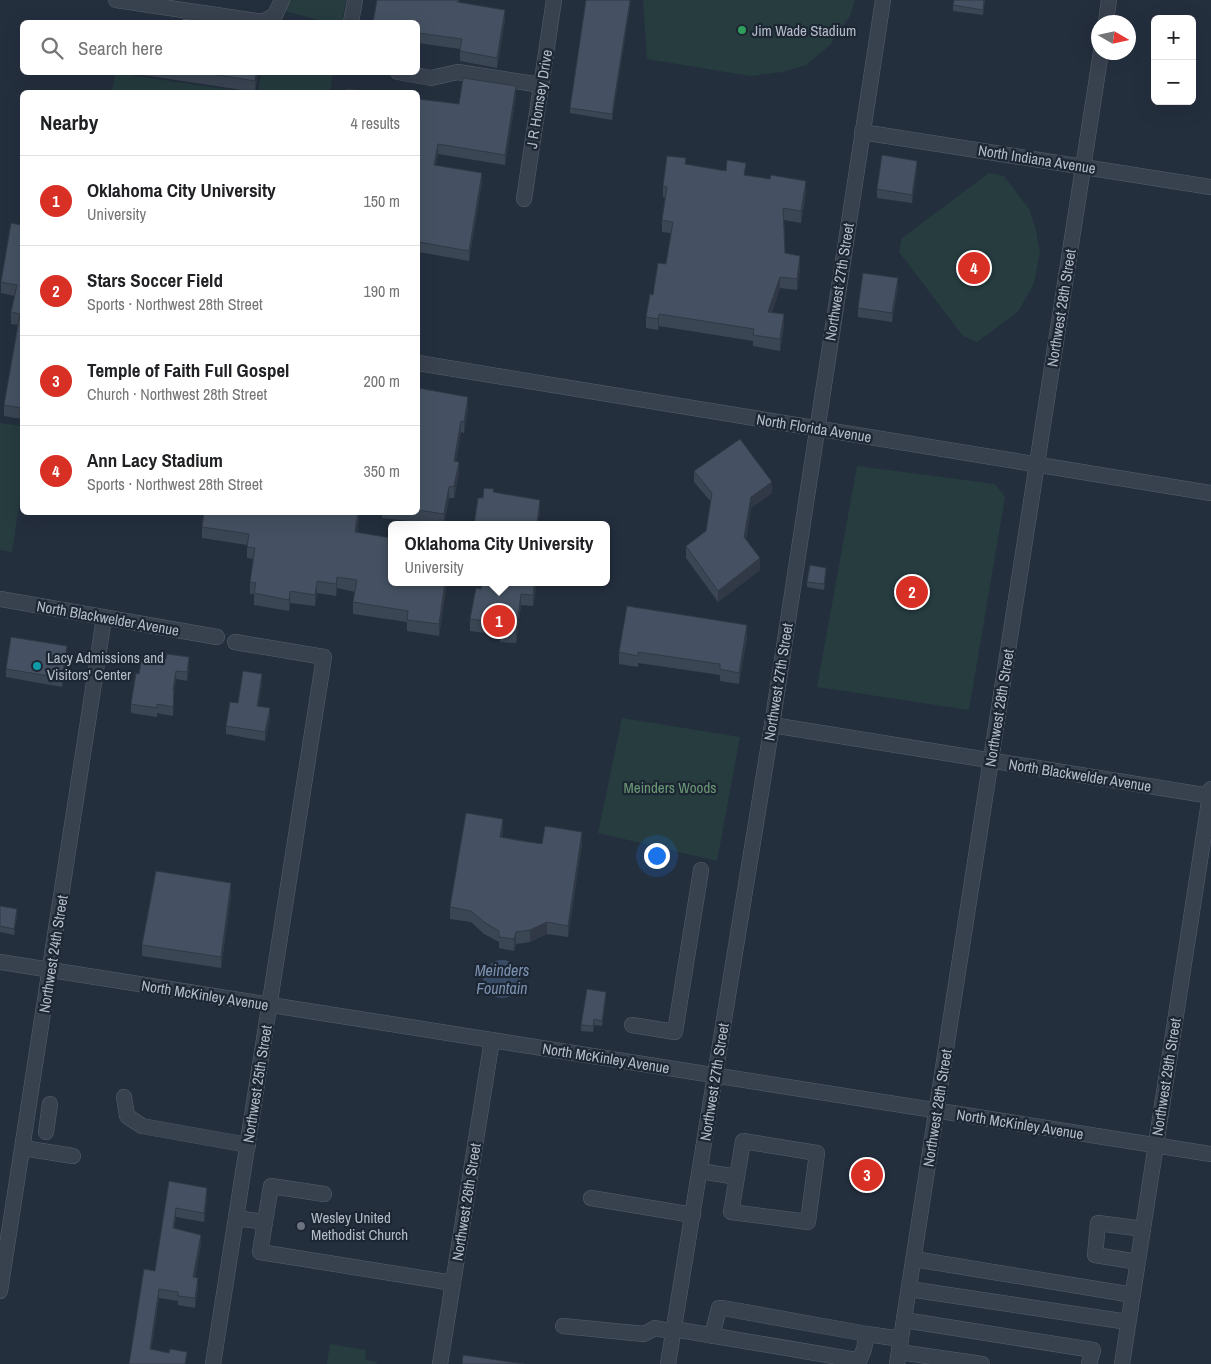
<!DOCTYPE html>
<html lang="en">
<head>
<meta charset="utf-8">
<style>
	body { margin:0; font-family:"Archivo Narrow",sans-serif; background:#f6f6f6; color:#202124 }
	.controls { position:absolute; right:15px; top:15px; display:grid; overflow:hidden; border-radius:8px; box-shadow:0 5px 20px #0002 }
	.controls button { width:45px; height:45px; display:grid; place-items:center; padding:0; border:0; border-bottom:1px solid #e0e0e0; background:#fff; color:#202124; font:25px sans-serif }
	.compass { position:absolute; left:1091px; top:15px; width:45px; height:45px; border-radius:50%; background:#fff; box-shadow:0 5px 20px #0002; rotate:99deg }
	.you { position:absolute; left:656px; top:855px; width:18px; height:18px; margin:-12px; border:4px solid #fff; border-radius:50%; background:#1a73e8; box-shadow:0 0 0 8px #1a73e833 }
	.badge { display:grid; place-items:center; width:32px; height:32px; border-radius:50%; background:#d93025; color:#fff; font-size:16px; font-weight:700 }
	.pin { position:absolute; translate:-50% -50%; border:2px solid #fff; box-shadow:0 1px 5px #0006 }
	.popup { position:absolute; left:388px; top:521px; width:222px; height:65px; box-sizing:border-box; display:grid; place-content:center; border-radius:8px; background:#fff; filter:drop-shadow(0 1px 4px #0005); font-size:16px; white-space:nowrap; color:#757577 }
	.popup b { font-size:19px; color:#202124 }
	.popup::after { content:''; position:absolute; left:50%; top:100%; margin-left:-10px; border:10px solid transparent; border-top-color:#fff }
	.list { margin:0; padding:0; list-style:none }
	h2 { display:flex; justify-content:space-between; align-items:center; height:65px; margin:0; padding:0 20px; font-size:21px }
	h2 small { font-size:16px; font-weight:400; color:#757577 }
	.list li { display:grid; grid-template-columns:32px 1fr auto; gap:15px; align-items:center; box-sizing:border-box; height:90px; padding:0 20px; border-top:1px solid #e0e0e0 }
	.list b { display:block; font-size:19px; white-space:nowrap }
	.list p { margin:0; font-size:16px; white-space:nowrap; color:#757577 }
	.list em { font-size:16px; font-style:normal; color:#757577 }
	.icon { flex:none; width:28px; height:28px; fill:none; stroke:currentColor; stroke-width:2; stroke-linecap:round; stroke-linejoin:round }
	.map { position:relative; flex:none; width:1211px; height:1364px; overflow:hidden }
	.search { position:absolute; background:#fff; box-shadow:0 5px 20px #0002; left:20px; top:20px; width:400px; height:55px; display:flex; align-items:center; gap:12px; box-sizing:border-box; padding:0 18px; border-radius:8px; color:#757577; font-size:19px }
	.panel { position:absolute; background:#fff; box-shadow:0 5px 20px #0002; left:20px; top:90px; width:400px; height:425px; border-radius:8px }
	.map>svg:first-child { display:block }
	.green { fill:#263c3f }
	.water { fill:#394c67 }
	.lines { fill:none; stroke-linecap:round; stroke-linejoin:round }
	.minor-casing { stroke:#565f6c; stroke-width:16 }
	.minor { stroke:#38414e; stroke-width:15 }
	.wall { fill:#3b4654 }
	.shaded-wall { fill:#303945 }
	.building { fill:#455162; stroke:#303945 }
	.leisure-dot { fill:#2e9e5b; stroke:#1d2633; stroke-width:2 }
	.culture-dot { fill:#0f9aa8; stroke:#1d2633; stroke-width:2 }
	.worship-dot { fill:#6b7280; stroke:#1d2633; stroke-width:2 }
	.labels { text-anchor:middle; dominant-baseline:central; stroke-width:4.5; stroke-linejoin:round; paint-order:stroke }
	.poi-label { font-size:15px; fill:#b4bcc9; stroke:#1d2633; text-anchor:start }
	.street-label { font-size:15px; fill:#b4bcc9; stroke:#1d2633 }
	.park-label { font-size:15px; fill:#6b9a76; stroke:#1d2633 }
	.water-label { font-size:16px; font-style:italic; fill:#7c92b1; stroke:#1d2633 }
</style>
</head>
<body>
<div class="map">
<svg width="1211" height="1364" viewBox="0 0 1211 1364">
	<rect width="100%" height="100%" fill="#242f3e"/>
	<g class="green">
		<polygon points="285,0 346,0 342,22 327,22 284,11"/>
		<polygon points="643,0 855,0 850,16 830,45 806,65 783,72 750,76 647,59"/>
		<polygon points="115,73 247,92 112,92"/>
		<polygon points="261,73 261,72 333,73 330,92 258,92"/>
		<polygon points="989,173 1004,176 1029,209 1036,230 1040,253 1034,283 1018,312 977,342 963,336 899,252 902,238"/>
		<polygon points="0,423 22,426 22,485 12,552 0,550"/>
		<polygon points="857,466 995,484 1005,497 969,710 817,687"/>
		<polygon points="622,718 740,737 717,861 598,833"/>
		<polygon points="330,1344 366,1350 365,1360 377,1362 376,1364 327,1364"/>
	</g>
	<circle class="water" cx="502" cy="979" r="19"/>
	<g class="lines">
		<defs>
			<g id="minor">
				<polyline points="116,0 263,22 275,15 282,0"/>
				<polyline points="351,22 355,0"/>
				<polyline points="1106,22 1109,0"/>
				<polyline points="398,72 431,78 458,72 541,85"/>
				<polyline points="862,132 1211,187"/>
				<polyline points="524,199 554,0"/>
				<polyline points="418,363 1211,493"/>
				<polyline points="0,599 217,637"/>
				<polyline points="772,725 1211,796"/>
				<polyline points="0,962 1211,1154"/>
				<polyline points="632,1025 675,1032 701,870"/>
				<polyline points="124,1097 127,1116 142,1126 248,1145"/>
				<polyline points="46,1132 50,1104"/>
				<polyline points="23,1148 73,1156"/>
				<polyline points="700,1171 737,1177 731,1212 808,1222 817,1153 743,1141 737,1177"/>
				<polyline points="324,1194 271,1186 260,1252 453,1283"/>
				<polyline points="591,1198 693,1215"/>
				<polyline points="236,1218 265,1222"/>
				<polyline points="914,1259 1133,1295"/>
				<polyline points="1138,1262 1095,1255 1098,1223 1143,1229"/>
				<polyline points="909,1289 1128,1322"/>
				<polyline points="0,1291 104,618"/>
				<polyline points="904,1320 1093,1350 1089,1364"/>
				<polyline points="563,1326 644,1334 655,1328 674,1332"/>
				<polyline points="674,1329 856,1360 860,1359 864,1349 867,1334 901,1339"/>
				<polyline points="712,1336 719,1308 723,1308 867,1334"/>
				<polyline points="899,1352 982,1364"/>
				<polyline points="213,1364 324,657 235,642"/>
				<polyline points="440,1364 492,1040"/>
				<polyline points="668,1364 772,725 883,0"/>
				<polyline points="897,1364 1101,52"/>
				<polyline points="1122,1364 1211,789"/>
			</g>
		</defs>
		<use href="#minor" class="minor-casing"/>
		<use href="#minor" class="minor"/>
	</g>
	<g class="wall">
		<polygon points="377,0 459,0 459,2 505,20 497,68 460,61 460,49 418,43 418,22"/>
		<polygon points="631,0 612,120 570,113 570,108"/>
		<polygon points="985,0 983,15 953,11 953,5"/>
		<polygon points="123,72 258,72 255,92"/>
		<polygon points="516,95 505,165 438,154 436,165 482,182 469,261 419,252 418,255 418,99 459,104"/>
		<polygon points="686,165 746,175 806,192 801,223 784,220 785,253 800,268 797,290 780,288 772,312 784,326 780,351 753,346 753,341 659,326 658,330 646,328 646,317 653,295 666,264 671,233 662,232 662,220 665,198 663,197 663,186"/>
		<polygon points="917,169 912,203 877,198 877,189"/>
		<polygon points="22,225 22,419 4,416 4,405 18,325 11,324 11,312 15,296 1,293 1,282"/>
		<polygon points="898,287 892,322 858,317 858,308"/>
		<polygon points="418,388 468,408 464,433 461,432 456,461 459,473 454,498 449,498 444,525 382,518 382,512 418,512"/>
		<polygon points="694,471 772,493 751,508 746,539 760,570 718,602 686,558 686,546 706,531 711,502 694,482"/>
		<polygon points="359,512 359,519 357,532 392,582 447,582 439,636 407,631 407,622 353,614 353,602 355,592 337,588 336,596 317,593 315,606 290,603 289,611 254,605 254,594 250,594 250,582 254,559 247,558 247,545 202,538 202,527"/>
		<polygon points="826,573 824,590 807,587 807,582"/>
		<polygon points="537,582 533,606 521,605 516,643 500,642 500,635 470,631 470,619 481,589"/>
		<polygon points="747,637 739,684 720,681 720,675 638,663 638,667 619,664 619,652"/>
		<polygon points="67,654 62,687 6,677 6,669"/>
		<polygon points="189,666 187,681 176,679 174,690 173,716 157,713 157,717 131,713 131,704 139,674"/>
		<polygon points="262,683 258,706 270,717 265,741 226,734 226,726 238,703"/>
		<polygon points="503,830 502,837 542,844 582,843 568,937 547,934 530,942 516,944 514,951 499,948 499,942 484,934 471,922 450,919 450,907"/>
		<polygon points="231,895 221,968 142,956 142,945"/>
		<polygon points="0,906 17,914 14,935 0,932"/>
		<polygon points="606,998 602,1026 594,1025 593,1032 581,1031 581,1025"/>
		<polygon points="169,1181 207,1198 204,1222 176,1217 174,1229 201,1244 195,1278 198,1287 195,1308 178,1305 178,1301 159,1298 151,1350 187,1361 129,1364 155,1271"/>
	</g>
	<g class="shaded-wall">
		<polygon points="630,0 631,0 612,120 612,114"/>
		<polygon points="505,10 505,20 497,68 497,58"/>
		<polygon points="256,72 258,72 255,92 255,81"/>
		<polygon points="516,86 516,95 505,165 505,155"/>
		<polygon points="438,144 438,154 434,174 434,165"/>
		<polygon points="917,161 917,169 912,203 912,195"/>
		<polygon points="482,173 482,182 469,261 469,251"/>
		<polygon points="806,181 806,192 801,223 801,211"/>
		<polygon points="800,256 800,268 797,290 797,279"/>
		<polygon points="780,277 780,288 768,323 768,312"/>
		<polygon points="898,278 898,287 892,322 892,313"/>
		<polygon points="659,314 659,326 658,330 658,319"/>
		<polygon points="784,314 784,326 780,351 780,339"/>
		<polygon points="468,397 468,408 464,433 464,422"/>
		<polygon points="461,421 461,432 454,472 454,461"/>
		<polygon points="459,462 459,473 454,498 454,486"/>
		<polygon points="772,482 772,493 751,508 744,548 744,537 751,497"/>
		<polygon points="449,487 449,498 444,525 444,514"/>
		<polygon points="540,500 540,512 538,525 537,525"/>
		<polygon points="358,512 359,512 359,519 355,543 355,532"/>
		<polygon points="760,558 760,570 718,602 718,591"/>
		<polygon points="826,568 826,573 824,590 824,584"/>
		<polygon points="337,577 337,588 336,596 336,584"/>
		<polygon points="317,581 317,593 315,606 315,595"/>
		<polygon points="445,582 447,582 439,636 439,624"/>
		<polygon points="535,582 537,582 533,606 533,595"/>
		<polygon points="290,591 290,603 289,611 289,600"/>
		<polygon points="521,594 521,605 516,643 516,632"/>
		<polygon points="747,625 747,637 739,684 739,673"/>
		<polygon points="67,646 67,654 62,687 62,678"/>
		<polygon points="189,657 189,666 187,681 187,672"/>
		<polygon points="176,671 176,679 173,698 173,690"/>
		<polygon points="262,674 262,683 257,715 257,706"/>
		<polygon points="270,708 270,717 265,741 265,732"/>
		<polygon points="503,819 503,830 500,848 500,837"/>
		<polygon points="582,832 582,843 568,937 568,926"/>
		<polygon points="231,883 231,895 221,968 221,957"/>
		<polygon points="17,909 17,914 14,935 14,929"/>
		<polygon points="547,922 547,934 530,942 530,930"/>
		<polygon points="516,932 516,944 514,951 514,939"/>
		<polygon points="606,992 606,998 602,1026 602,1021"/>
		<polygon points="207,1188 207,1198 204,1222 204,1213"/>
		<polygon points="176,1208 176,1217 173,1238 173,1228"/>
		<polygon points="201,1235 201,1244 193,1287 193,1277"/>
		<polygon points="198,1278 198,1287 195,1308 195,1298"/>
		<polygon points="159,1289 159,1298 150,1359 150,1349"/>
	</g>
	<g class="building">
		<polygon points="377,0 458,0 457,2 505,10 497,58 460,51 462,39 418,33 418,22 373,22"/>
		<polygon points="586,0 630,0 612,114 570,108"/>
		<polygon points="954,0 984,0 983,10 953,5"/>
		<polygon points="183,18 207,21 206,22 182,22"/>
		<polygon points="199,72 256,72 255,81"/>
		<polygon points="463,78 516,86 505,155 438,144 434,165 482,173 469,251 419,242 418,246 418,99 459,104"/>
		<polygon points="347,89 373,92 346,92"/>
		<polygon points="882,155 917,161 912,195 877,189"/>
		<polygon points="667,156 686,158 685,164 726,171 727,160 746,163 744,175 770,179 771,175 806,181 801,211 783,208 785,253 800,256 797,279 780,277 768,312 784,314 780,339 753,335 754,329 659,314 658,319 646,317 650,294 653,295 658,263 666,264 673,222 662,220 667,187 663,186"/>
		<polygon points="11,223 22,225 22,408 4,405 20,314 11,312 17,285 1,282"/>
		<polygon points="863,273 898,278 892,313 858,308"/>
		<polygon points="418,388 468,397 464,422 461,421 454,461 459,462 454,486 449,487 444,514 418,510"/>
		<polygon points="740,439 772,482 751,497 744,537 760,558 718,591 686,546 706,531 712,493 694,471"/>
		<polygon points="484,488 494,489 493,492 540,500 537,524 534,523 533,525 474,525 478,498 483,498"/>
		<polygon points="204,512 358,512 355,532 392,538 392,582 445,582 439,624 407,620 408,611 353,602 357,580 337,577 336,584 317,581 315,595 290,591 289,600 254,593 256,583 250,582 255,548 247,547 249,534 202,527"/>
		<polygon points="810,565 826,568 824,584 807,582"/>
		<polygon points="482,582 535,582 533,595 521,594 516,632 500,630 501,623 470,619 476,588 481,589"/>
		<polygon points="627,606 747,625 739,673 720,669 720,664 638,652 638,656 619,652"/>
		<polygon points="11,637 67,646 62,678 6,669"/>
		<polygon points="167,654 189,657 187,672 176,671 173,690 174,690 173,707 157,704 157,708 131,704 136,673 139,674 142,656 166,659"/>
		<polygon points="243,671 262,674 257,706 270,708 265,732 226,726 230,702 238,703"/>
		<polygon points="466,813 503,819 500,837 522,841 542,844 545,826 582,832 568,926 547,922 530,930 516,932 514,939 507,938 499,937 499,931 484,922 471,911 450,907"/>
		<polygon points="156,871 231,883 221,957 142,945"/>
		<polygon points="0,906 17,909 14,929 0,926"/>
		<polygon points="587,989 606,992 602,1021 594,1019 593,1026 581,1025"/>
		<polygon points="169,1181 207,1188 204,1213 176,1208 173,1228 201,1235 193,1277 198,1278 195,1298 178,1296 178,1292 159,1289 150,1349 169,1353 170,1349 187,1352 185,1364 129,1364 144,1269 155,1271"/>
		<polygon points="463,1355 524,1364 462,1364"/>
	</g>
	<circle class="leisure-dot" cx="742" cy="30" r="5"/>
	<circle class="culture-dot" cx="37" cy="666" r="5"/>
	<circle class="worship-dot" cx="301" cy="1226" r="5"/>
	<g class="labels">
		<g class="poi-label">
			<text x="752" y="30">Jim Wade Stadium</text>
			<text x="47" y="657">Lacy Admissions and<tspan x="47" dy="17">Visitors' Center</tspan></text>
			<text x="311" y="1217">Wesley United<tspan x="311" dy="17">Methodist Church</tspan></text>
		</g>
		<g class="street-label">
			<text transform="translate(539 99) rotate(-81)">J R Homsey Drive</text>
			<text transform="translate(1037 159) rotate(9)">North Indiana Avenue</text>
			<text transform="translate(839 282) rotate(-81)">Northwest 27th Street</text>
			<text transform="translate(1061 308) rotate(-81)">Northwest 28th Street</text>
			<text transform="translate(814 428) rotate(9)">North Florida Avenue</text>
			<text transform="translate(108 618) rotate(10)">North Blackwelder Avenue</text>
			<text transform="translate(778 682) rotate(-81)">Northwest 27th Street</text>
			<text transform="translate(999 708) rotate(-81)">Northwest 28th Street</text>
			<text transform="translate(1080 775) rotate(9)">North Blackwelder Avenue</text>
			<text transform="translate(53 954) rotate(-81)">Northwest 24th Street</text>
			<text transform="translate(205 995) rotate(9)">North McKinley Avenue</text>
			<text transform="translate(606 1058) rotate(9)">North McKinley Avenue</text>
			<text transform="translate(1166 1077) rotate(-81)">Northwest 29th Street</text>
			<text transform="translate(714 1082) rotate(-81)">Northwest 27th Street</text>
			<text transform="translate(257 1084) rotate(-81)">Northwest 25th Street</text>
			<text transform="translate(937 1108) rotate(-81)">Northwest 28th Street</text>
			<text transform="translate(1020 1124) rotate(9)">North McKinley Avenue</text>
			<text transform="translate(466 1202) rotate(-81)">Northwest 26th Street</text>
		</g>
		<g class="park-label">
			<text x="670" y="787">Meinders Woods</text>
		</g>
		<g class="water-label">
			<text x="502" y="970">Meinders<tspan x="502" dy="18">Fountain</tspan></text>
		</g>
	</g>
</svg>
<div class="controls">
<button>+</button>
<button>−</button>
</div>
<svg class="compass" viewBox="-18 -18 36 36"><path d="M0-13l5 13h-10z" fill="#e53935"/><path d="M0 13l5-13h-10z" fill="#757577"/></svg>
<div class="you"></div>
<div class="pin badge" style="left:499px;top:621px">1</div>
<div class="popup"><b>Oklahoma City University</b>University</div>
<div class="pin badge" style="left:912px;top:592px">2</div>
<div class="pin badge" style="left:867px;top:1175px">3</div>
<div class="pin badge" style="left:974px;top:268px">4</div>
<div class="search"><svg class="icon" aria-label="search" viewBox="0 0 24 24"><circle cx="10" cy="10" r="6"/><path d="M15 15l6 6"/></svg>Search here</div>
<section class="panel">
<h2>Nearby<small>4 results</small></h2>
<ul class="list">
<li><span class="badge">1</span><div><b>Oklahoma City University</b><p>University</p></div><em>150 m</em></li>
<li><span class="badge">2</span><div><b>Stars Soccer Field</b><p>Sports · Northwest 28th Street</p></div><em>190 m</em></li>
<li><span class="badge">3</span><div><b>Temple of Faith Full Gospel</b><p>Church · Northwest 28th Street</p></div><em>200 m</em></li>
<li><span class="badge">4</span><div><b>Ann Lacy Stadium</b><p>Sports · Northwest 28th Street</p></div><em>350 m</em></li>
</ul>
</section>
</div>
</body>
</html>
